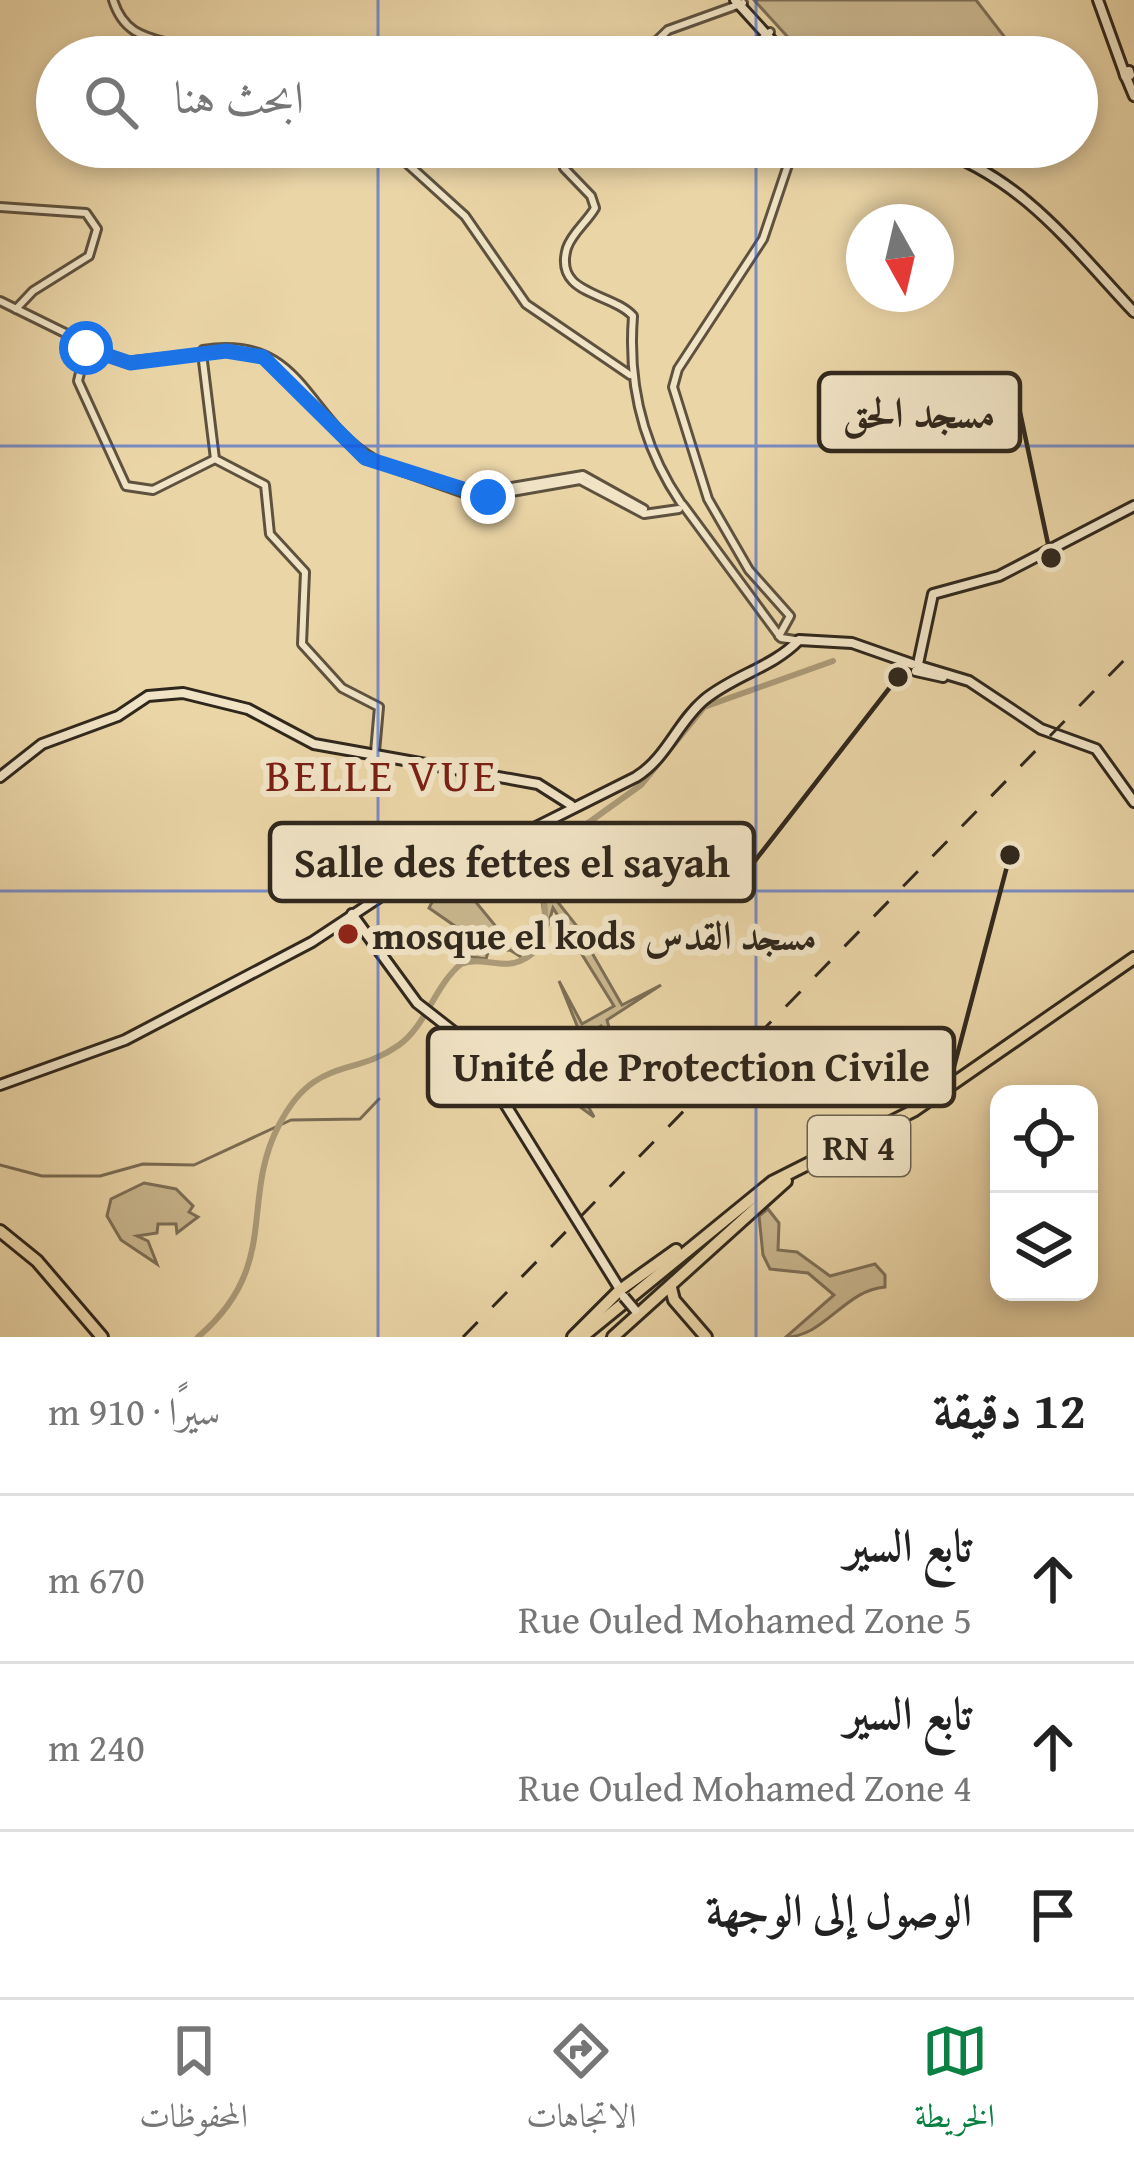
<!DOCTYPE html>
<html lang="ar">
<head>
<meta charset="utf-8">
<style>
	body { margin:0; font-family:"Gentium Book Plus",Amiri,serif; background:#f2f2f2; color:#222; direction:rtl }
	.controls { position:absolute; right:36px; bottom:36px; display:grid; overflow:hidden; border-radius:24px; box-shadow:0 6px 18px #0003 }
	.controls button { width:108px; height:108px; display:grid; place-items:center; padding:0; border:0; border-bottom:3px solid #e0e0e0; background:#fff; color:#222; font:60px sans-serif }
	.compass { position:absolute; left:846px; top:204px; width:108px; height:108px; border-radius:50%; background:#fff; box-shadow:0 6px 18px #0003; rotate:172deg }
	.stop { position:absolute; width:36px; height:36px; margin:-27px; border:9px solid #1a73e8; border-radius:50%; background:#fff }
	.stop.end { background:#1a73e8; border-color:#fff; box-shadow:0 3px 12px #0008 }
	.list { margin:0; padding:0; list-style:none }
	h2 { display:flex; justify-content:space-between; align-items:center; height:156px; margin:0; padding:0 48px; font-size:51px }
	h2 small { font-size:39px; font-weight:400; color:#767676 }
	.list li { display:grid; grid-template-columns:78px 1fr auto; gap:36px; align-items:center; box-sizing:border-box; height:168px; padding:0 48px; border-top:3px solid #e0e0e0 }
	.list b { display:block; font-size:45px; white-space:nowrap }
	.list p { margin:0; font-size:39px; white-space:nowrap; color:#767676 }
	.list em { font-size:39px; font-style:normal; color:#767676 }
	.icon { flex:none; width:66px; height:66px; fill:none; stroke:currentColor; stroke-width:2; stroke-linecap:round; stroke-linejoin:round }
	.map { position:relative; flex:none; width:1134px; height:1337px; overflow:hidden; direction:ltr }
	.search { position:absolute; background:#fff; box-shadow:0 6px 18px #0003; left:36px; right:36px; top:36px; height:132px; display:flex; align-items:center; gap:30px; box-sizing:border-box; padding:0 42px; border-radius:66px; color:#767676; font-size:45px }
	.sheet { height:660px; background:#fff }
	nav { display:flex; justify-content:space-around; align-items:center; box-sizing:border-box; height:168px; border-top:3px solid #e0e0e0; background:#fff; font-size:33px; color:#767676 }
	nav a { display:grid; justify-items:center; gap:6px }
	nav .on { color:#0b8043 }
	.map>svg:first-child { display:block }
	.green { fill:#cab78f; stroke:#7d6f56; stroke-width:3 }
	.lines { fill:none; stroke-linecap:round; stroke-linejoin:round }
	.stream { stroke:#7a6c53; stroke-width:3 }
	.canal { stroke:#ab9a78; stroke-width:6 }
	.tertiary-casing { stroke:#5e523f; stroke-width:12 }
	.secondary-casing { stroke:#30271c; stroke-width:14 }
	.trunk-casing { stroke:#30271c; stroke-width:16 }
	.tertiary { stroke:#f1e4c6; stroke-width:6 }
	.secondary { stroke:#f1e4c6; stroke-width:8 }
	.trunk { stroke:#ead5a7; stroke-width:10 }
	.rail { stroke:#30271c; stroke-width:3; stroke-dasharray:21 21; stroke-linecap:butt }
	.secondary-bridge-casing { stroke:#30271c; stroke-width:14; stroke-linecap:butt }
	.secondary-bridge { stroke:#f1e4c6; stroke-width:8 }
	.route { stroke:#1a73e8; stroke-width:15 }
	.grid { fill:none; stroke:#1d4ed8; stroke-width:3; stroke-opacity:0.55 }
	.poi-dot { fill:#8f2418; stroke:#f1e4c6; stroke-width:4.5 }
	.labels { text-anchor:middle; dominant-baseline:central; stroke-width:12; stroke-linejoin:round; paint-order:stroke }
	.shield { fill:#f1e4c6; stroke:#6a604f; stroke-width:3 }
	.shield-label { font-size:36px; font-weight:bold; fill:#30271c }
	.poi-label { font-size:39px; font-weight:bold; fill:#30271c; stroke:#f1e4c6; text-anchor:start }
	.quarter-label { font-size:45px; letter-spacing:3px; fill:#7a1f14; stroke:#f1e4c6 }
	.leader { fill:none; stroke:#30271c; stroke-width:4.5 }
	.callout-dot { fill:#30271c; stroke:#f1e4c6; stroke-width:4.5 }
	.callout { fill:#f1e4c6; stroke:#30271c; stroke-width:4.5 }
	.callout-label { font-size:42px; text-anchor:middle; font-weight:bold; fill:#30271c }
</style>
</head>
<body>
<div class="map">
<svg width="1134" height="1337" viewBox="0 0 1134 1337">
	<rect width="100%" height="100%" fill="#ead5a7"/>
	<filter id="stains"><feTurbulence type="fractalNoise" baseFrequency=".00167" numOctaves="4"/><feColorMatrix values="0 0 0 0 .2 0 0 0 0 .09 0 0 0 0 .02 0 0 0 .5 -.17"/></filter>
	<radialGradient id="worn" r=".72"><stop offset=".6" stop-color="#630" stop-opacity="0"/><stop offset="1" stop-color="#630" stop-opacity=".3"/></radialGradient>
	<g class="green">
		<polygon points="754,0 976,0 1020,57 806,57"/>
		<polygon points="455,882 461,884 521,957 510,950 488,952 486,959 459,955 472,954 469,948 480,952 478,942 429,908 439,889"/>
		<polygon points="545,886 576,925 622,1005 661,985 607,1020 613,1042 601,1026 558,1052 594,1117 569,1099 568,1091 578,1099 552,1054 543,1058 531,1077 517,1068 578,1028 559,981 582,1024 614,1006 553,908 543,942 533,944 544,914 540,890"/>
		<polygon points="144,1183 176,1189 193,1206 189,1212 198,1217 177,1233 176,1224 158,1224 157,1233 137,1236 148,1241 157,1264 121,1240 107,1216 111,1199"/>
		<path d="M768,1209L779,1223L778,1250L797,1252L830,1276L875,1264L885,1275V1287C845,1290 824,1337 786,1337L834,1295L808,1273L770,1269L763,1255L759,1216Z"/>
	</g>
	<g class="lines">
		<polyline class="stream" points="0,1165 42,1176 100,1176 143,1164 194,1165 291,1120 360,1119 379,1099"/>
		<path class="canal" d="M198,1337C282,1265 239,1201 279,1125C314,1056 353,1078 399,1045C426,1026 435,985 461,964C480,956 502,969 520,961C567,941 531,885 546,853L641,785L704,707L833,661"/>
		<defs>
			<g id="tertiary">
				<path d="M113,0C128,48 167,34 203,57"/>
				<polyline points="640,57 668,30 743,3"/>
				<polyline points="724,57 750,48 770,32"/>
				<polyline points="389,147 465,216 526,304 630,375"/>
				<path d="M576,147L564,168L591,196L595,208C587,222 572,233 567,248C553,295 611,292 633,316C628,381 642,446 681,503"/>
				<polyline points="0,207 86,213 97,229 89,256 33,291 16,309"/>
				<polyline points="0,301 124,362 228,351 263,357 365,458 464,493 483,497 580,480 644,514 679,509"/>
				<polyline points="76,337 102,350"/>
				<polyline points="86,348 78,381 126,486 153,490 215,459"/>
				<path d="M203,350C304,334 304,418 374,459C400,474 435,479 463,489"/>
				<polyline points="202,353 215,459 265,485 270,534 305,572 302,644 342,688 379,707 375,752"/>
				<polyline points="476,493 583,475 644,509"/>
				<polyline points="683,505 781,638 795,640"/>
				<polyline points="779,636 790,616 749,570 708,499 673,387 678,369 763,239 794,147"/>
			</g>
			<g id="secondary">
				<polyline points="735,0 787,57"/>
				<polyline points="1098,0 1124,72"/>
				<polygon points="1129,71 1130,75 1125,76 1124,72"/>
				<polyline points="1126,77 1134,96"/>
				<path d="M930,147C1022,177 1070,244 1134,312"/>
				<polyline points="918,664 933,594 999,576 1134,506"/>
				<polyline points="919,666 969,681 1041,729 1096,749 1134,802"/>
				<polyline points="916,671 943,677"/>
				<polyline points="0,777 42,744 118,716 148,696 183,693 248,709 314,744 538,784 571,805"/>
				<polyline points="352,914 417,1003 458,1035 476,1057 621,1291"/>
				<path d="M0,1085L125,1040L312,942L383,895L474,858L636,777C667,758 677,723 704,700C734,675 772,668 799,640L852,643L912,664"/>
			</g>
			<g id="trunk">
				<polyline points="0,1231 37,1261 102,1337"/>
				<polyline points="671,1288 674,1300 706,1337"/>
				<polyline points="573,1337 620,1290 676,1250"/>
				<polyline points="582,1337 772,1182 915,1110 1134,958"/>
				<polyline points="613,1337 786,1181"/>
			</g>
		</defs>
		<use href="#tertiary" class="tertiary-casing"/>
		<use href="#secondary" class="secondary-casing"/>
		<use href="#trunk" class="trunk-casing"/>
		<use href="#tertiary" class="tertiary"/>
		<use href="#secondary" class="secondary"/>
		<use href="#trunk" class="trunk"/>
		<polyline class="rail" points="463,1337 1134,650"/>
		<defs>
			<polyline id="secondary-bridge" points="624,1297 635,1310"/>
		</defs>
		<use href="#secondary-bridge" class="secondary-bridge-casing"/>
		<use href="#secondary-bridge" class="secondary-bridge"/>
	</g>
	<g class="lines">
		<polyline class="route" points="86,348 130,363 226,351 263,357 365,458 488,497"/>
	</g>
	<path class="grid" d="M378,0V57M756,0V57M378,147V1337M756,147V1337M0,446H1134M0,891H1134"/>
	<circle class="poi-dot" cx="348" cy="934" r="12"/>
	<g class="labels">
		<rect class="shield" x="808" y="1116" width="102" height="60" rx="9"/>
		<g class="shield-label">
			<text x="859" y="1146">RN 4</text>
		</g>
		<g class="poi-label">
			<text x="372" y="934">mosque el kods مسجد القدس</text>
		</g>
		<g class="quarter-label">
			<text x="382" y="774">BELLE VUE</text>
		</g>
	</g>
	<path class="leader" d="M1051 558L1020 412M898 677L754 862M1010 855L954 1067"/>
	<g class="callout-dot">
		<circle cx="1051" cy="558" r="12"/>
		<circle cx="898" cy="677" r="12"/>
		<circle cx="1010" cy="855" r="12"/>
	</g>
	<g class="callout">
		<rect x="819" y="373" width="201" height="78" rx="12"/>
		<rect x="270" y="823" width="484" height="78" rx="12"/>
		<rect x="428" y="1028" width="526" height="78" rx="12"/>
	</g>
	<g class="callout-label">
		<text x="919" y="427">مسجد الحق</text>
		<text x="512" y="877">Salle des fettes el sayah</text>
		<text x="691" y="1081">Unité de Protection Civile</text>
	</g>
	<rect width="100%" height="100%" filter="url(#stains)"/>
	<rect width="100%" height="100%" fill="url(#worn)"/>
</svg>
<div class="controls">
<button><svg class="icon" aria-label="locate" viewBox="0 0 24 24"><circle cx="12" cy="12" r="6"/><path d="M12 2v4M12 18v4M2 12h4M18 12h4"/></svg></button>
<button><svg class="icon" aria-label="layers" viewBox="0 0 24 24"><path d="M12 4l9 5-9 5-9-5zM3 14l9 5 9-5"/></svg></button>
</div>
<svg class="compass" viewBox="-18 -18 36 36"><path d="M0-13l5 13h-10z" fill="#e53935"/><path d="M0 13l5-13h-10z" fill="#767676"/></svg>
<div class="stop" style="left:86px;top:348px"></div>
<div class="stop end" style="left:488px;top:497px"></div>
<div class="search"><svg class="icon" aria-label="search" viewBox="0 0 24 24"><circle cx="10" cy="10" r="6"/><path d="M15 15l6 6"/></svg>ابحث هنا</div>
</div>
<section class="sheet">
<h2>12 دقيقة<small>سيرًا · 910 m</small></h2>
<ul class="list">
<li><svg class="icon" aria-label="ahead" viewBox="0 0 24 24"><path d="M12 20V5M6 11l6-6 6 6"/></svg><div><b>تابع السير</b><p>Rue Ouled Mohamed Zone 5</p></div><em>670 m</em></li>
<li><svg class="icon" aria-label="ahead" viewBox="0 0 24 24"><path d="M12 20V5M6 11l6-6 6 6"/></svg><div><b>تابع السير</b><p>Rue Ouled Mohamed Zone 4</p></div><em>240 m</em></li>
<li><svg class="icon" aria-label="arrive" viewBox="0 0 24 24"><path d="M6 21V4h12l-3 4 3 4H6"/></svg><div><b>الوصول إلى الوجهة</b></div></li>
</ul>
</section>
<nav>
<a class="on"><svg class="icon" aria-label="map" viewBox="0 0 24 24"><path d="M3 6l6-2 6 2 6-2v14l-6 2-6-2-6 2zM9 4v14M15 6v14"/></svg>الخريطة</a>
<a><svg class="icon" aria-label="directions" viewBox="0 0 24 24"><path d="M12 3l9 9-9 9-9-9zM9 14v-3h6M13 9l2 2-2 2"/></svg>الاتجاهات</a>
<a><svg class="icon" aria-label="saved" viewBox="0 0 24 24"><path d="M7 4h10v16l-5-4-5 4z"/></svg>المحفوظات</a>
</nav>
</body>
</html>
